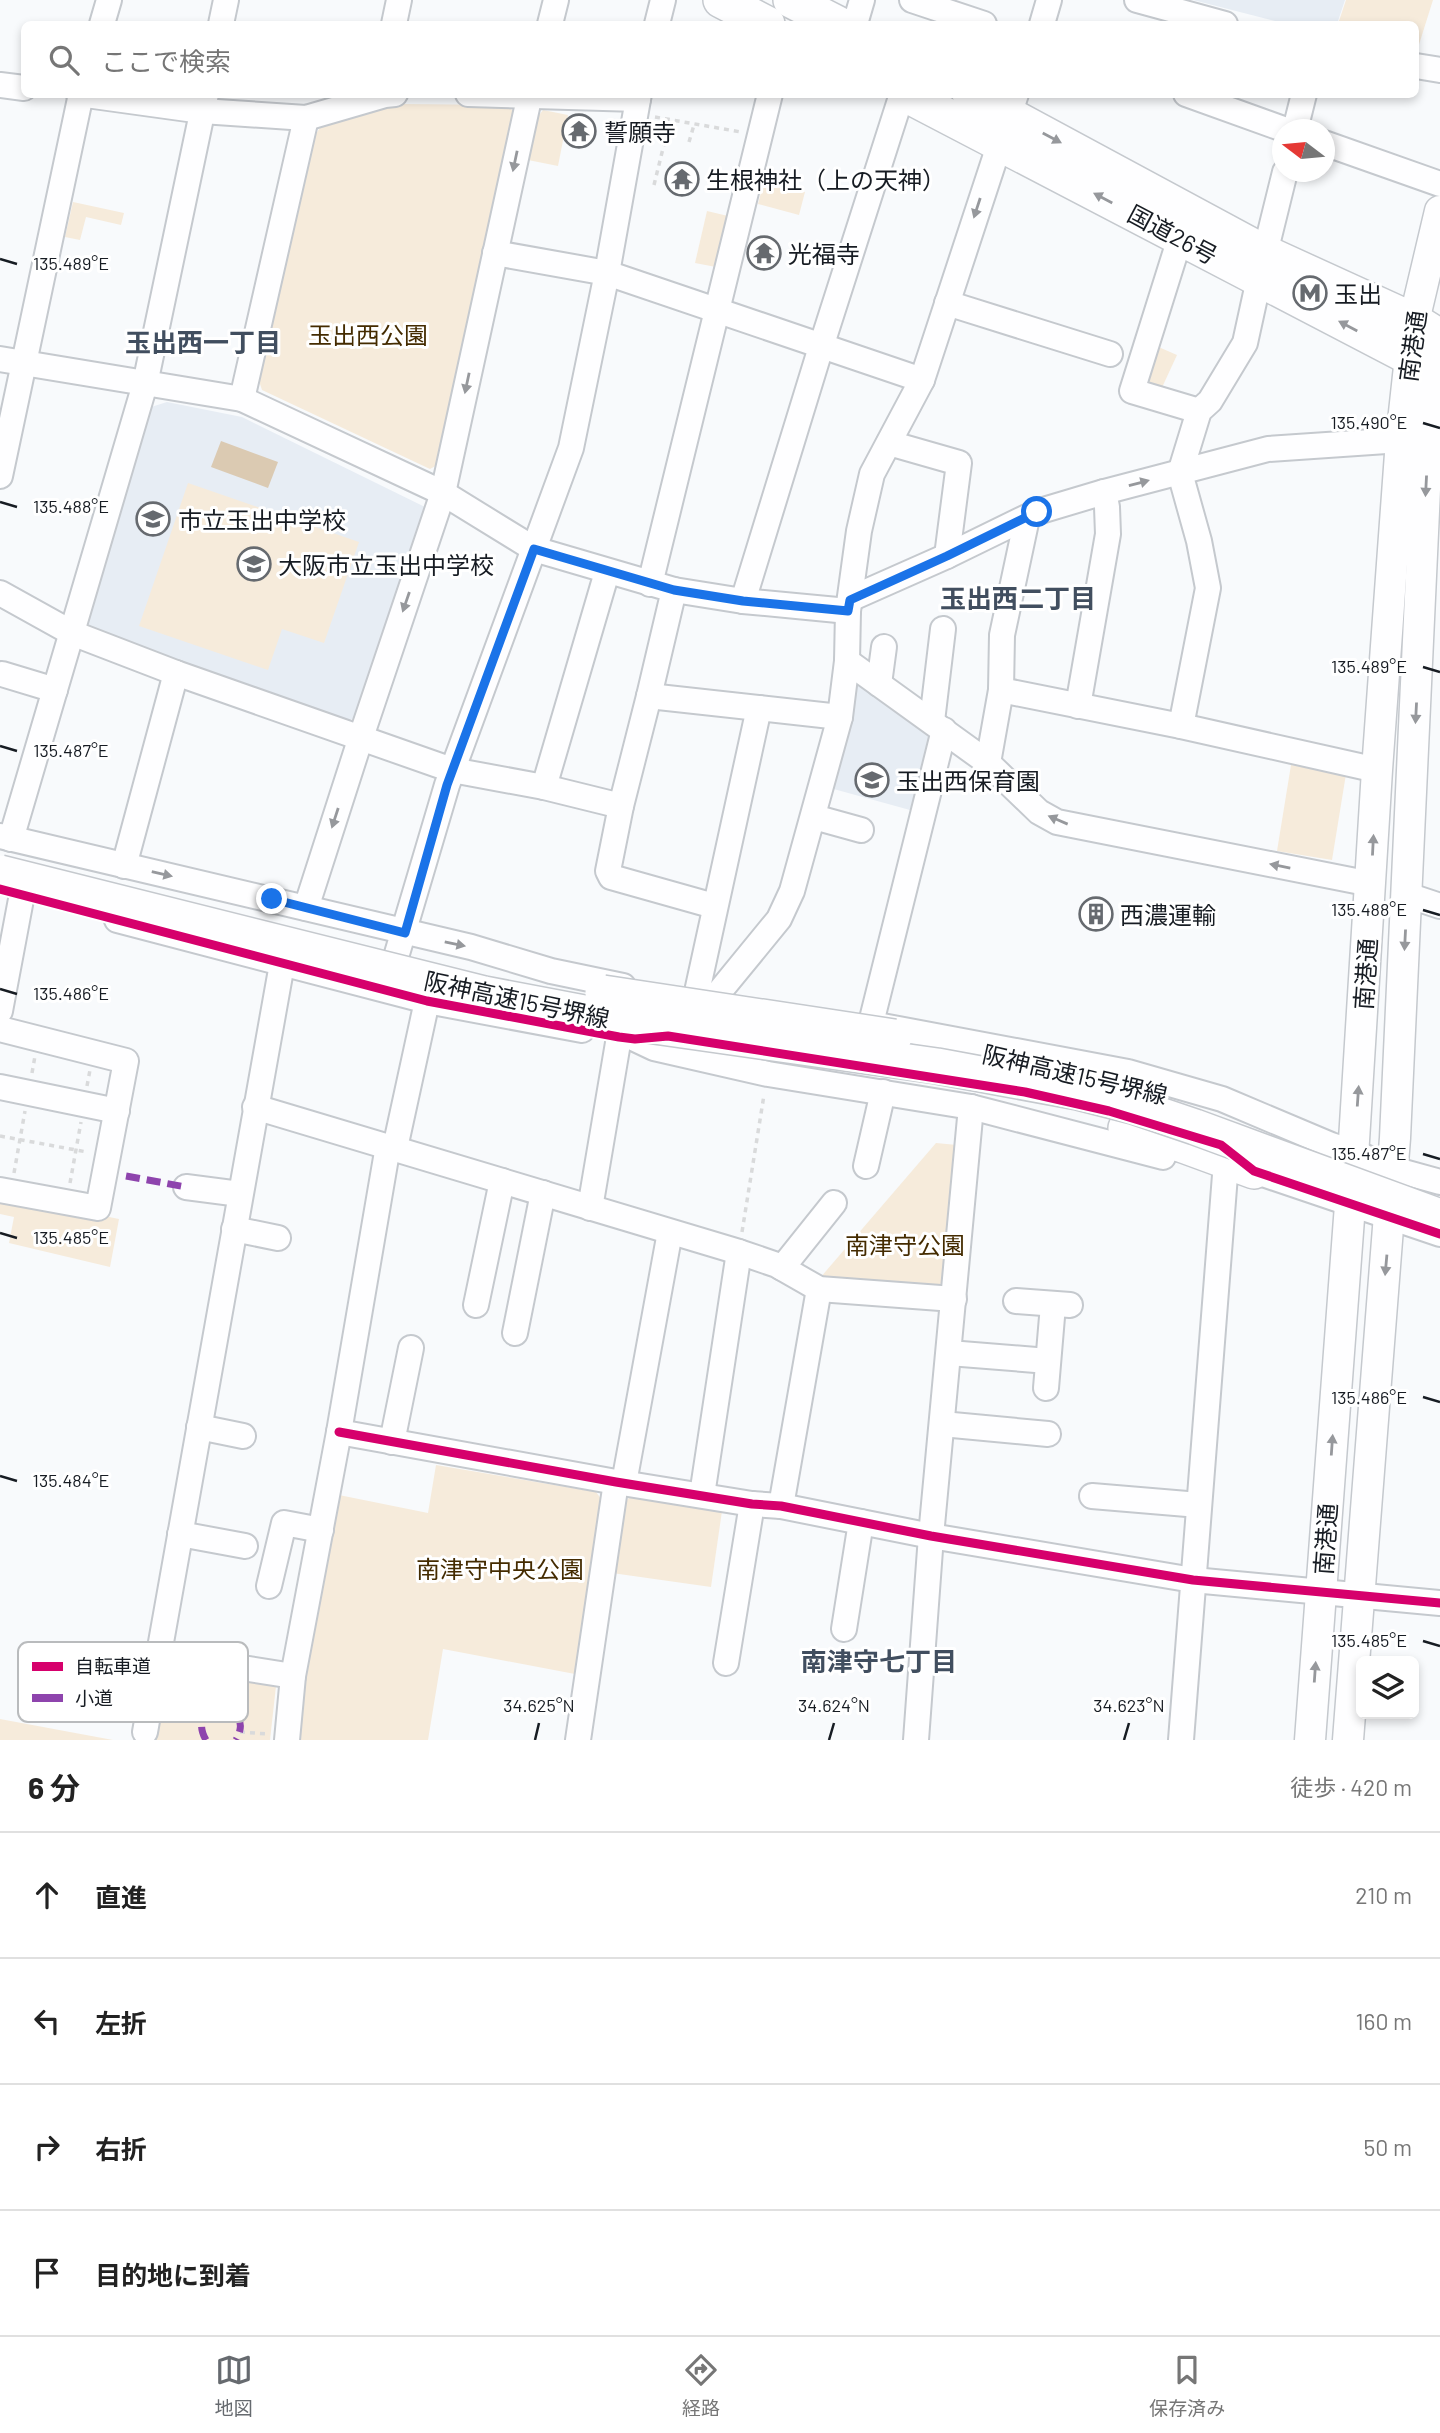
<!DOCTYPE html>
<html lang="ja">
<head>
<meta charset="utf-8">
<style>
	body { margin:0; font-family:Barlow,"Noto Sans JP",sans-serif; background:#f6f6f6; color:#222 }
	.controls { position:absolute; right:21px; bottom:21px; display:grid; overflow:hidden; border-radius:10px; box-shadow:0 4px 10px #0003 }
	.controls button { width:63px; height:63px; display:grid; place-items:center; padding:0; border:0; border-bottom:2px solid #e0e0e0; background:#fff; color:#222; font:35px sans-serif }
	.compass { position:absolute; left:1272px; top:119px; width:63px; height:63px; border-radius:50%; background:#fff; box-shadow:0 4px 10px #0003; rotate:286deg }
	.stop { position:absolute; width:21px; height:21px; margin:-16px; border:5px solid #1a73e8; border-radius:50%; background:#fff }
	.stop.end { background:#1a73e8; border-color:#fff; box-shadow:0 2px 7px #0008 }
	.list { margin:0; padding:0; list-style:none }
	h2 { display:flex; justify-content:space-between; align-items:center; height:91px; margin:0; padding:0 28px; font-size:30px }
	h2 small { font-size:23px; font-weight:400; color:#767676 }
	.list li { display:grid; grid-template-columns:46px 1fr auto; gap:21px; align-items:center; box-sizing:border-box; height:126px; padding:0 28px; border-top:2px solid #e0e0e0 }
	.list b { display:block; font-size:26px; white-space:nowrap }
	.list em { font-size:23px; font-style:normal; color:#767676 }
	.icon { flex:none; width:38px; height:38px; fill:none; stroke:currentColor; stroke-width:2; stroke-linecap:round; stroke-linejoin:round }
	.map { position:relative; flex:none; width:1440px; height:1740px; overflow:hidden }
	.search { position:absolute; background:#fff; box-shadow:0 4px 10px #0003; left:21px; right:21px; top:21px; height:77px; display:flex; align-items:center; gap:18px; box-sizing:border-box; padding:0 24px; border-radius:10px; color:#767676; font-size:26px }
	.sheet { height:595px; background:#fff }
	nav { display:flex; justify-content:space-around; align-items:center; box-sizing:border-box; height:98px; border-top:2px solid #e0e0e0; background:#fff; font-size:19px; color:#767676 }
	nav a { display:grid; justify-items:center; gap:4px }
	nav .on { color:#666a6f }
	.map>svg:first-child { display:block }
	.built { fill:#e7edf4 }
	.green { fill:#f6ebdb }
	.water { fill:#dbcab2 }
	.lines { fill:none; stroke-linecap:round; stroke-linejoin:round }
	.minor-casing { stroke:#c5c9ce; stroke-width:28 }
	.major-casing { stroke:#c5c9ce; stroke-width:33 }
	.highway-casing { stroke:#c5c9ce; stroke-width:38 }
	.path { stroke:#d9dadb; stroke-width:3.5; stroke-dasharray:5 5; stroke-linecap:butt }
	.minor { stroke:#fefeff; stroke-width:24 }
	.major { stroke:#fefeff; stroke-width:30 }
	.highway { stroke:#fefeff; stroke-width:35 }
	.highway-bridge-casing { stroke:#c5c9ce; stroke-width:38; stroke-linecap:butt }
	.highway-bridge { stroke:#fefeff; stroke-width:35 }
	.quiet { stroke:#8e44ad; stroke-width:7; stroke-dasharray:14 7; stroke-linecap:butt }
	.cycleway-casing { stroke:#fff; stroke-width:13 }
	.cycleway { stroke:#d6006c; stroke-width:9 }
	.oneway { fill:#96989c }
	.route { stroke:#1a73e8; stroke-width:9 }
	.ticks { fill:none; stroke:#171c23; stroke-width:2.5 }
	.labels { text-anchor:middle; dominant-baseline:central; stroke-width:6; stroke-linejoin:round; paint-order:stroke }
	.poi-label { font-size:24px; fill:#171c23; stroke:#fff; text-anchor:start }
	.street-label { font-size:24px; fill:#171c23; stroke:#fff }
	.park-label { font-size:24px; fill:#442b00; stroke:#fff }
	.neighbourhood-label { font-size:26px; font-weight:bold; fill:#414e5f; stroke:#fff }
	.key { fill:#fff; stroke:#b9bbbd; stroke-width:2 }
	.key-label { font-size:19px; fill:#171c23 }
	.ticks-label { font-size:18px; text-anchor:middle; fill:#171c23; stroke:#fff; stroke-width:6; stroke-linejoin:round; paint-order:stroke }
</style>
</head>
<body>
<div class="map">
<svg width="1440" height="1740" viewBox="0 0 1440 1740">
	<rect width="100%" height="100%" fill="#f8fafc"/>
	<g class="built">
		<polygon points="1193,0 1345,0 1337,24 1287,24"/>
		<polygon points="167,402 242,417 427,508 355,718 344,722 90,631 84,621 148,408"/>
		<polygon points="858,683 931,733 910,810 830,788"/>
	</g>
	<g class="green">
		<polygon points="1346,0 1433,0 1416,54 1416,24 1338,24"/>
		<polygon points="399,104 507,105 515,113 439,464 430,469 262,390 259,381 315,135 322,125"/>
		<polygon points="543,110 568,115 558,166 528,160 536,119"/>
		<polygon points="764,181 805,192 799,215 758,204"/>
		<polygon points="73,202 124,213 121,225 86,217 80,240 65,237"/>
		<polygon points="707,211 728,216 716,267 695,263"/>
		<polygon points="1154,345 1177,355 1159,394 1142,388"/>
		<polygon points="188,483 359,542 324,643 282,629 268,670 139,626"/>
		<polygon points="1291,765 1346,774 1332,860 1277,851"/>
		<polygon points="936,1143 957,1145 944,1281 935,1288 820,1278"/>
		<polygon points="0,1195 119,1219 110,1267 9,1243 14,1217 0,1214"/>
		<polygon points="436,1465 596,1492 602,1500 575,1674 443,1649 428,1740 297,1740 304,1679 334,1494 428,1513"/>
		<polygon points="630,1497 722,1511 711,1587 612,1573 622,1505"/>
		<polygon points="163,1669 276,1686 270,1740 152,1740"/>
		<polygon points="0,1719 113,1740 0,1740"/>
	</g>
	<polygon class="water" points="221,441 278,462 268,488 211,467"/>
	<g class="lines">
		<defs>
			<g id="minor">
				<polyline points="912,0 984,24"/>
				<polyline points="1137,0 1225,24"/>
				<polyline points="102,24 109,0"/>
				<polyline points="221,24 226,0"/>
				<polyline points="394,24 399,0"/>
				<polyline points="550,24 556,0"/>
				<polyline points="657,24 663,0"/>
				<polyline points="855,24 862,0"/>
				<polyline points="1042,24 1049,0"/>
				<polyline points="1416,66 1440,70"/>
				<polyline points="0,85 24,88"/>
				<polyline points="79,94 202,111 306,118 385,95 395,94"/>
				<polyline points="468,94 638,99"/>
				<polyline points="1186,94 1286,130"/>
				<polyline points="1295,130 1304,94"/>
				<polyline points="1324,143 1440,184"/>
				<polyline points="1180,238 1132,391 1199,411"/>
				<polyline points="495,253 607,273 922,380"/>
				<polyline points="1265,253 1285,172"/>
				<polyline points="947,303 1110,354"/>
				<polyline points="0,359 242,399 443,493 534,549 674,590 649,696 840,717"/>
				<polyline points="242,399 306,118"/>
				<polyline points="889,443 959,463 947,556"/>
				<polyline points="0,476 81,94"/>
				<polyline points="650,584 770,94"/>
				<polyline points="674,590 743,601 848,611"/>
				<polyline points="0,593 72,633 176,673 452,770 544,787 621,806"/>
				<polyline points="850,599 947,556 1037,512 1104,492 1268,449 1401,440"/>
				<polyline points="743,601 821,347 902,94"/>
				<polyline points="847,661 987,762 1039,812 1057,822 1371,884"/>
				<polyline points="2,674 55,690"/>
				<polyline points="879,684 884,647"/>
				<polyline points="1001,690 1181,726 1377,770"/>
				<polyline points="649,696 621,806 608,871 611,877 714,906"/>
				<polyline points="1078,706 1108,534 1107,507 1104,492"/>
				<polyline points="932,721 943,629"/>
				<polyline points="1181,726 1208,588 1199,541 1180,473 1199,411 1210,401 1245,343 1259,279"/>
				<polyline points="988,763 1001,690 1002,635 1027,518"/>
				<polyline points="544,787 607,572"/>
				<polyline points="814,817 861,830"/>
				<polyline points="0,836 471,947 551,971 623,986"/>
				<polyline points="11,839 145,384 206,94"/>
				<polyline points="124,866 176,673"/>
				<polyline points="1407,895 1440,906"/>
				<polyline points="306,908 361,737 443,493 530,94"/>
				<polyline points="117,920 427,1001 582,1030"/>
				<polyline points="388,984 447,785 571,448 607,273 639,94"/>
				<polyline points="695,1001 759,708"/>
				<polyline points="711,1002 779,919 792,891 840,717 847,661 848,611 859,531 872,474 922,380 1016,94"/>
				<polyline points="0,1011 22,894"/>
				<polyline points="871,1023 944,730"/>
				<polyline points="877,1025 1128,1072 1222,1099 1331,1145 1353,1152 1393,1169 1440,1182"/>
				<polyline points="0,1029 126,1061 98,1208 0,1190"/>
				<polyline points="635,1039 654,1048 768,1074 971,1107 1163,1157"/>
				<polyline points="0,1087 117,1111"/>
				<polyline points="255,1107 739,1252 777,1265 819,1289 954,1299"/>
				<polyline points="395,1148 427,1001"/>
				<polyline points="1241,1161 1254,1171 1440,1234"/>
				<polyline points="866,1166 883,1092"/>
				<polyline points="186,1187 240,1194"/>
				<polyline points="590,1208 619,1037"/>
				<polyline points="234,1229 278,1238"/>
				<polyline points="782,1268 834,1203"/>
				<polyline points="1016,1301 1070,1305"/>
				<polyline points="476,1305 502,1181"/>
				<polyline points="515,1333 543,1193"/>
				<polyline points="949,1353 1048,1361"/>
				<polyline points="1046,1388 1053,1305"/>
				<polyline points="942,1424 1048,1434"/>
				<polyline points="199,1427 243,1436"/>
				<polyline points="339,1432 616,1482 752,1504 781,1506 931,1536 1193,1580 1440,1603"/>
				<polyline points="392,1442 411,1348"/>
				<polyline points="624,1483 670,1232"/>
				<polyline points="702,1495 739,1252"/>
				<polyline points="1092,1496 1199,1505"/>
				<polyline points="781,1506 819,1289"/>
				<polyline points="180,1534 245,1546"/>
				<polyline points="269,1586 284,1523 321,1530"/>
				<polyline points="844,1629 861,1522"/>
				<polyline points="159,1655 293,1676"/>
				<polyline points="726,1663 752,1504"/>
				<polyline points="145,1732 282,964"/>
				<polyline points="287,1740 293,1676 339,1432 388,1146"/>
				<polyline points="578,1740 616,1482"/>
				<polyline points="916,1740 931,1536 971,1107"/>
				<polyline points="1181,1740 1225,1175"/>
			</g>
			<g id="major">
				<polyline points="1310,1740 1350,1205 1377,770 1401,440 1414,321 1440,211"/>
				<polyline points="1348,1740 1395,1138 1427,446 1435,347"/>
			</g>
			<g id="highway">
				<polyline points="721,0 767,24"/>
				<polyline points="791,0 838,24"/>
				<polyline points="905,94 1440,373"/>
				<polyline points="970,94 1265,253 1414,321 1440,337"/>
				<polyline points="1126,1128 1183,1145 1254,1171"/>
			</g>
		</defs>
		<use href="#minor" class="minor-casing"/>
		<use href="#major" class="major-casing"/>
		<use href="#highway" class="highway-casing"/>
		<g class="path">
			<polyline points="655,117 741,132"/>
			<polyline points="689,142 694,125"/>
			<polyline points="654,185 670,120"/>
			<polyline points="32,1073 35,1056"/>
			<polyline points="87,1086 90,1070"/>
			<polyline points="0,1136 87,1152"/>
			<polyline points="14,1173 25,1111"/>
			<polyline points="70,1183 81,1122"/>
			<polyline points="742,1232 764,1095"/>
			<polyline points="240,1732 268,1734"/>
		</g>
		<use href="#minor" class="minor"/>
		<use href="#major" class="major"/>
		<use href="#highway" class="highway"/>
		<defs>
			<g id="highway-bridge">
				<polyline points="0,873 484,994 647,1025 937,1066 1078,1092 1133,1106 1195,1127 1440,1217"/>
				<polyline points="603,993 894,1037"/>
			</g>
		</defs>
		<use href="#highway-bridge" class="highway-bridge-casing"/>
		<use href="#highway-bridge" class="highway-bridge"/>
		<g class="quiet">
			<polyline points="126,1176 186,1187"/>
			<path d="M206,1740C183,1700 259,1700 236,1740"/>
		</g>
		<defs>
			<g id="cycleway">
				<polyline points="0,889 427,1001 619,1037 635,1039 668,1036 1025,1092 1109,1111 1221,1145 1254,1171 1440,1234"/>
				<polyline points="339,1432 616,1482 752,1504 781,1506 931,1536 1193,1580 1440,1603"/>
			</g>
		</defs>
		<use href="#cycleway" class="cycleway-casing"/>
		<use href="#cycleway" class="cycleway"/>
	</g>
	<defs><path id="oneway-solid" d="M-6-.8H1V-3.2L6.5 0L1 3.2V.8H-6Z" transform="scale(1.75)"/></defs>
	<g class="oneway">
		<use href="#oneway-solid" transform="translate(1052 138) rotate(28)"/>
		<use href="#oneway-solid" transform="translate(515 161) rotate(102)"/>
		<use href="#oneway-solid" transform="translate(1103 198) rotate(-152)"/>
		<use href="#oneway-solid" transform="translate(977 208) rotate(108)"/>
		<use href="#oneway-solid" transform="translate(1348 326) rotate(-152)"/>
		<use href="#oneway-solid" transform="translate(467 383) rotate(102)"/>
		<use href="#oneway-solid" transform="translate(1139 483) rotate(-15)"/>
		<use href="#oneway-solid" transform="translate(1426 486) rotate(93)"/>
		<use href="#oneway-solid" transform="translate(406 602) rotate(109)"/>
		<use href="#oneway-solid" transform="translate(1416 713) rotate(93)"/>
		<use href="#oneway-solid" transform="translate(335 818) rotate(108)"/>
		<use href="#oneway-solid" transform="translate(1058 820) rotate(-157)"/>
		<use href="#oneway-solid" transform="translate(1373 845) rotate(-87)"/>
		<use href="#oneway-solid" transform="translate(1280 866) rotate(-169)"/>
		<use href="#oneway-solid" transform="translate(162 874) rotate(13)"/>
		<use href="#oneway-solid" transform="translate(1405 940) rotate(93)"/>
		<use href="#oneway-solid" transform="translate(455 944) rotate(12)"/>
		<use href="#oneway-solid" transform="translate(1358 1096) rotate(-86)"/>
		<use href="#oneway-solid" transform="translate(1386 1265) rotate(95)"/>
		<use href="#oneway-solid" transform="translate(1332 1445) rotate(-86)"/>
		<use href="#oneway-solid" transform="translate(1315 1672) rotate(-86)"/>
	</g>
	<g class="lines">
		<polyline class="route" points="272,899 405,933 447,785 534,549 674,590 743,601 848,611 850,600 947,556 1037,512"/>
	</g>
	<path class="ticks" d="M0,259L17,264M1423,423L1440,428M0,502L17,507M1423,667L1440,672M0,746L17,751M1423,910L1440,915M0,989L17,994M1423,1154L1440,1159M0,1233L17,1238M1423,1397L1440,1402M0,1476L17,1481M1423,1641L1440,1646M535,1740L539,1723M829,1740L834,1723M1124,1740L1129,1723"/>
	<defs>
		<symbol id="temple-ring" viewBox="-11 -11 22 22"><circle r="9.5" fill="#fff" stroke="#666a6f" stroke-width="1.5"/><path d="M0-6L5-2H3V0L6.5 2.5H4V6H1.5V3h-3V6H-4V2.5H-6.5L-3 0V-2H-5Z" fill="#666a6f"/></symbol>
		<symbol id="metro-ring" viewBox="-11 -11 22 22"><circle r="9.5" fill="#fff" stroke="#666a6f" stroke-width="1.5"/><path d="M-5.5 5V-5H-3L0 0L3-5H5.5V5H3V-.5L0 4L-3-.5V5Z" fill="#666a6f"/></symbol>
		<symbol id="school-ring" viewBox="-11 -11 22 22"><circle r="9.5" fill="#fff" stroke="#666a6f" stroke-width="1.5"/><path d="M0-5L7-2L0 1L-7-2ZM-4 1L0 2.5L4 1V4Q0 6-4 4Z" fill="#666a6f"/></symbol>
		<symbol id="building-ring" viewBox="-11 -11 22 22"><circle r="9.5" fill="#fff" stroke="#666a6f" stroke-width="1.5"/><path d="M-4-6H4V6H1V3H-1V6H-4ZM-2.5-4.3h1.7v1.8h-1.7ZM.8-4.3h1.7v1.8H.8ZM-2.5-1h1.7V.8h-1.7ZM.8-1h1.7V.8H.8Z" fill="#666a6f"/></symbol>
	</defs>
	<g fill-rule="evenodd">
		<use href="#temple-ring" x="560" y="112" width="38" height="38"/>
		<use href="#temple-ring" x="663" y="160" width="38" height="38"/>
		<use href="#temple-ring" x="745" y="234" width="38" height="38"/>
		<use href="#metro-ring" x="1291" y="274" width="38" height="38"/>
		<use href="#school-ring" x="134" y="500" width="38" height="38"/>
		<use href="#school-ring" x="235" y="545" width="38" height="38"/>
		<use href="#school-ring" x="853" y="761" width="38" height="38"/>
		<use href="#building-ring" x="1077" y="895" width="38" height="38"/>
	</g>
	<g class="labels">
		<g class="poi-label">
			<text x="604" y="131">誓願寺</text>
			<text x="706" y="179">生根神社（上の天神）</text>
			<text x="788" y="253">光福寺</text>
			<text x="1334" y="293">玉出</text>
			<text x="178" y="519">市立玉出中学校</text>
			<text x="278" y="564">大阪市立玉出中学校</text>
			<text x="896" y="780">玉出西保育園</text>
			<text x="1120" y="914">西濃運輸</text>
		</g>
		<g class="street-label">
			<text transform="translate(1173 234) rotate(28)">国道26号</text>
			<text transform="translate(1412 346) rotate(-82)">南港通</text>
			<text transform="translate(1365 974) rotate(-86)">南港通</text>
			<text transform="translate(517 999) rotate(12)">阪神高速15号堺線</text>
			<text transform="translate(1075 1074) rotate(13)">阪神高速15号堺線</text>
			<text transform="translate(1325 1539) rotate(-86)">南港通</text>
		</g>
		<g class="park-label">
			<text x="368" y="334">玉出西公園</text>
			<text x="905" y="1244">南津守公園</text>
			<text x="500" y="1568">南津守中央公園</text>
		</g>
		<g class="neighbourhood-label">
			<text x="203" y="341">玉出西一丁目</text>
			<text x="1018" y="597">玉出西二丁目</text>
			<text x="879" y="1660">南津守七丁目</text>
		</g>
	</g>
	<rect x="18" y="1642" width="230" height="80" rx="10" class="key"/>
	<rect x="32" y="1662" width="31" height="9" fill="#d6006c"/>
	<rect x="32" y="1694" width="31" height="8" fill="#8e44ad"/>
	<g class="key-label">
		<text x="75" y="1673">自転車道</text>
		<text x="75" y="1705">小道</text>
	</g>
	<g class="ticks-label">
		<text x="71" y="270">135.489°E</text>
		<text x="1369" y="429">135.490°E</text>
		<text x="71" y="513">135.488°E</text>
		<text x="1369" y="673">135.489°E</text>
		<text x="71" y="757">135.487°E</text>
		<text x="1369" y="916">135.488°E</text>
		<text x="71" y="1000">135.486°E</text>
		<text x="1369" y="1160">135.487°E</text>
		<text x="71" y="1244">135.485°E</text>
		<text x="1369" y="1404">135.486°E</text>
		<text x="71" y="1487">135.484°E</text>
		<text x="1369" y="1647">135.485°E</text>
		<text x="539" y="1712">34.625°N</text>
		<text x="834" y="1712">34.624°N</text>
		<text x="1129" y="1712">34.623°N</text>
	</g>
</svg>
<div class="controls">
<button><svg class="icon" aria-label="layers" viewBox="0 0 24 24"><path d="M12 4l9 5-9 5-9-5zM3 14l9 5 9-5"/></svg></button>
</div>
<svg class="compass" viewBox="-18 -18 36 36"><path d="M0-13l5 13h-10z" fill="#e53935"/><path d="M0 13l5-13h-10z" fill="#767676"/></svg>
<div class="stop" style="left:1037px;top:512px"></div>
<div class="stop end" style="left:272px;top:899px"></div>
<div class="search"><svg class="icon" aria-label="search" viewBox="0 0 24 24"><circle cx="10" cy="10" r="6"/><path d="M15 15l6 6"/></svg>ここで検索</div>
</div>
<section class="sheet">
<h2>6 分<small>徒歩 · 420 m</small></h2>
<ul class="list">
<li><svg class="icon" aria-label="ahead" viewBox="0 0 24 24"><path d="M12 20V5M6 11l6-6 6 6"/></svg><div><b>直進</b></div><em>210 m</em></li>
<li><svg class="icon" aria-label="left" viewBox="0 0 24 24"><path d="M17 20v-9H6M10 6l-5 5 5 5"/></svg><div><b>左折</b></div><em>160 m</em></li>
<li><svg class="icon" aria-label="right" viewBox="0 0 24 24"><path d="M7 20v-9h11M14 6l5 5-5 5"/></svg><div><b>右折</b></div><em>50 m</em></li>
<li><svg class="icon" aria-label="arrive" viewBox="0 0 24 24"><path d="M6 21V4h12l-3 4 3 4H6"/></svg><div><b>目的地に到着</b></div></li>
</ul>
</section>
<nav>
<a class="on"><svg class="icon" aria-label="map" viewBox="0 0 24 24"><path d="M3 6l6-2 6 2 6-2v14l-6 2-6-2-6 2zM9 4v14M15 6v14"/></svg>地図</a>
<a><svg class="icon" aria-label="directions" viewBox="0 0 24 24"><path d="M12 3l9 9-9 9-9-9zM9 14v-3h6M13 9l2 2-2 2"/></svg>経路</a>
<a><svg class="icon" aria-label="saved" viewBox="0 0 24 24"><path d="M7 4h10v16l-5-4-5 4z"/></svg>保存済み</a>
</nav>
</body>
</html>
